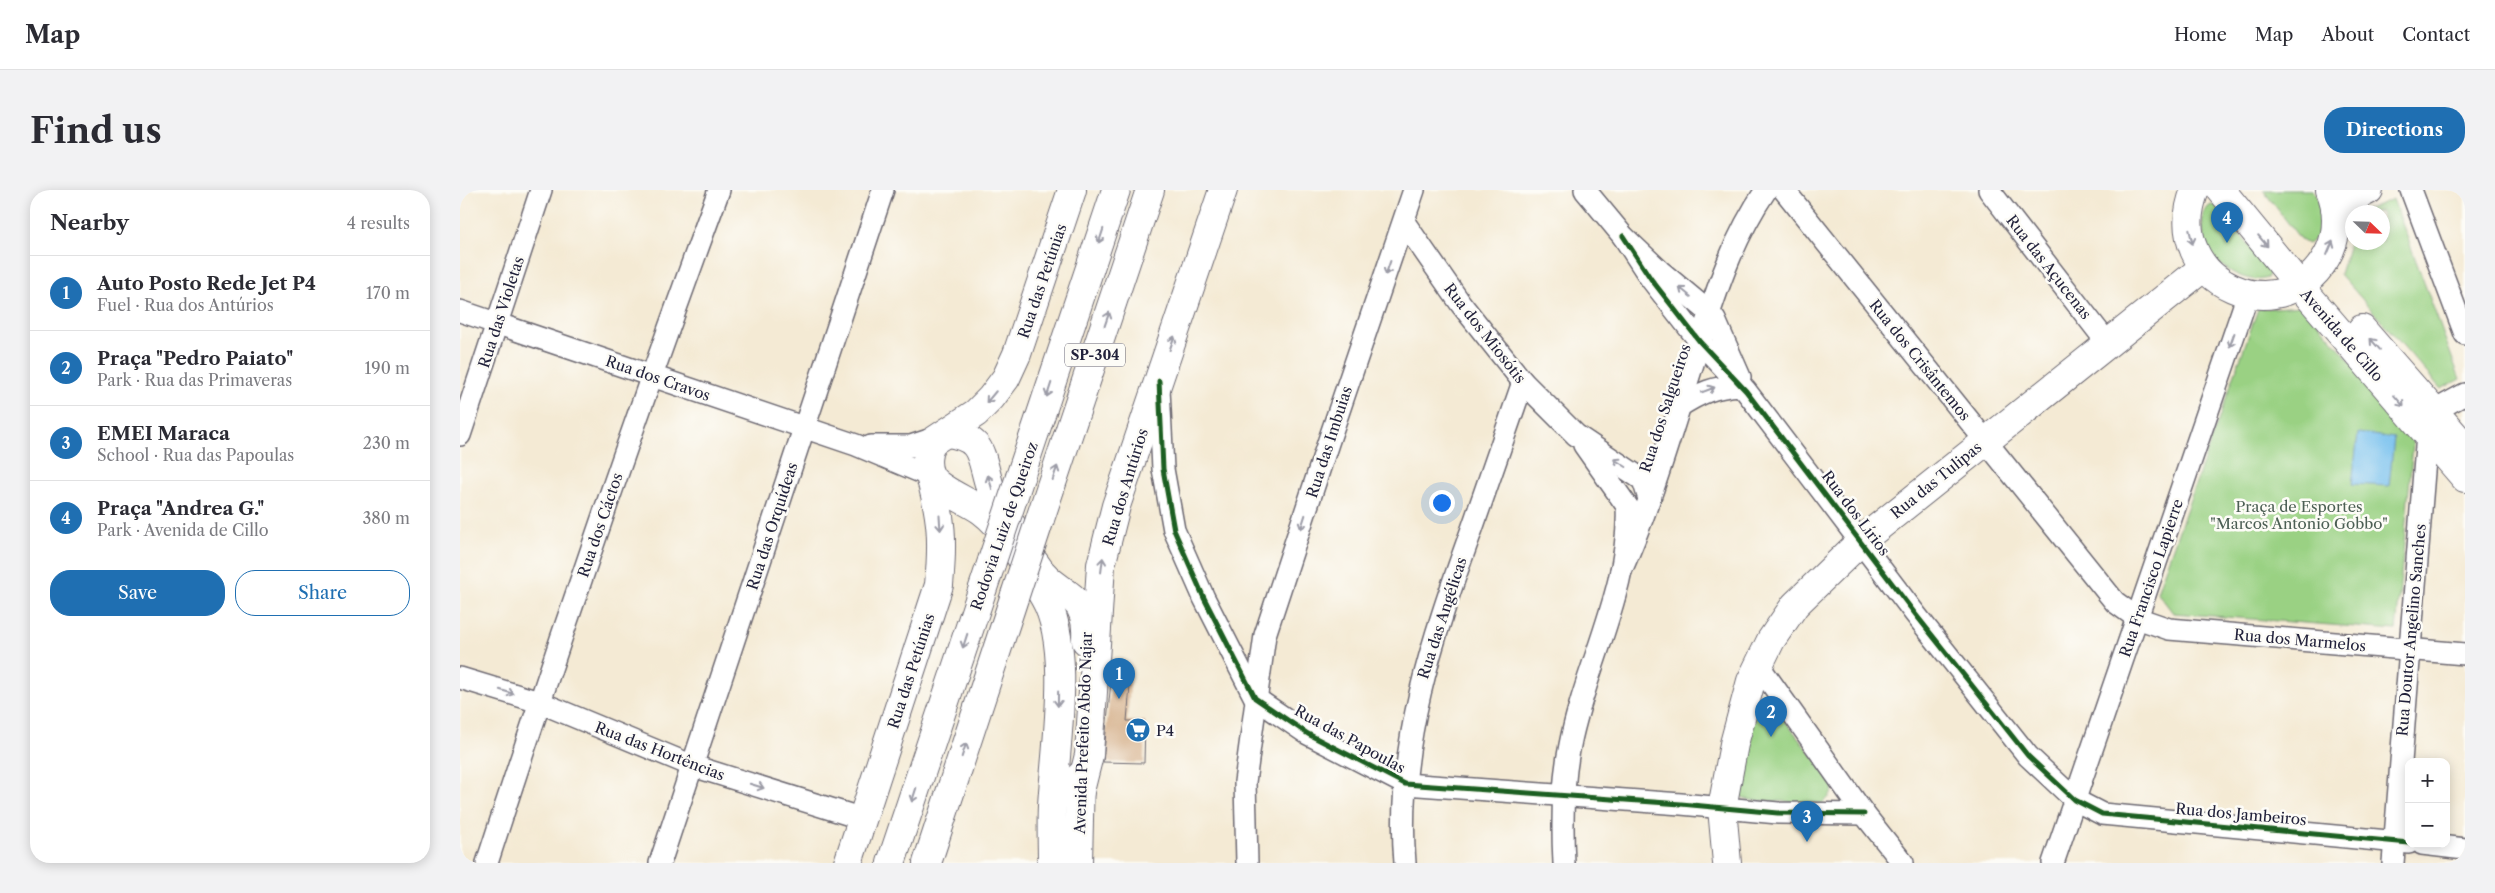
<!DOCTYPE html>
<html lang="en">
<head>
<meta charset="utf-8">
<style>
	body { margin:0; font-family:"Libre Caslon Text",serif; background:#f2f2f3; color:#2b2b33 }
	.controls { position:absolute; right:15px; bottom:15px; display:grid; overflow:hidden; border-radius:10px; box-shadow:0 2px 12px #0003 }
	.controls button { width:45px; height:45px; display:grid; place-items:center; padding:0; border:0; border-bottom:1px solid #e1e1e2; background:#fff; color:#2b2b33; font:25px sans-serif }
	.compass { position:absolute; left:1885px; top:15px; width:45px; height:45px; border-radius:50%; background:#fff; box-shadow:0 2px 12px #0003; rotate:113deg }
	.you { position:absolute; left:981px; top:312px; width:18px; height:18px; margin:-12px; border:4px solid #fff; border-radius:50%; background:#1a73e8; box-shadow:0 0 0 8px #1a73e833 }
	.badge { display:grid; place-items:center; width:32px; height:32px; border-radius:50%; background:#1f6fb2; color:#fff; font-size:16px; font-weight:700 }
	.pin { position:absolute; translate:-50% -41px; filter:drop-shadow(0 1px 2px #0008) }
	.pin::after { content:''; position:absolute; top:26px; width:18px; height:15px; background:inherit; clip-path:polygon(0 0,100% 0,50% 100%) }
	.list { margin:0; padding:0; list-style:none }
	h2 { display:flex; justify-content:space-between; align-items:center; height:65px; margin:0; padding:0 20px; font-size:21px }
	h2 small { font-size:16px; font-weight:400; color:#7c7c81 }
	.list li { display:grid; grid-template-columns:32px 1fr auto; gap:15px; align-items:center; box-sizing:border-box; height:75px; padding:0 20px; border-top:1px solid #e1e1e2 }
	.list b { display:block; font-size:19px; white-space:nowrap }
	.list p { margin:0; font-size:16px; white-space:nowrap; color:#7c7c81 }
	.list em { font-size:16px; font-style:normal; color:#7c7c81 }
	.actions { display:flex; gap:10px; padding:15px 20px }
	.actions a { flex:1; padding:11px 0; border:1px solid #1f6fb2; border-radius:20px; text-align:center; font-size:18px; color:#1f6fb2 }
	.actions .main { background:#1f6fb2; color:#fff }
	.map { position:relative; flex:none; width:2005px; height:673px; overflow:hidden; border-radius:20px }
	header { display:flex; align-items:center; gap:30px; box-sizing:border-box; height:70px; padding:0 25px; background:#fff; border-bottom:1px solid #e1e1e2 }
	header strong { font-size:24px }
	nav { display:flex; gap:28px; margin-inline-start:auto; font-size:18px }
	.intro { display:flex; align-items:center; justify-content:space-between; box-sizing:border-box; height:120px; padding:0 30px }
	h1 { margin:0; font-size:35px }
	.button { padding:12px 22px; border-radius:20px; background:#1f6fb2; color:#fff; font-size:18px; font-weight:700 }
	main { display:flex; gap:30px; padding:0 30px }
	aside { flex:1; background:#fff; border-radius:20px; box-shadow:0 2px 12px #0003 }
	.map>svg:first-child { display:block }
	.green { fill:#9ad183; stroke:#5e7a5f }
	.water { fill:#75bfee; stroke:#4c7094 }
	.building { fill:#d4ae88 }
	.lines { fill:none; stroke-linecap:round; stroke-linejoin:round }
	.minor-casing { stroke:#6c6871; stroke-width:24 }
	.major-casing { stroke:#6c6871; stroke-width:30 }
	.highway-casing { stroke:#6c6871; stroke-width:30 }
	.minor { stroke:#fff; stroke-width:21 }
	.major { stroke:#fff; stroke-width:28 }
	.highway { stroke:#fff; stroke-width:28 }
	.highway-bridge-casing { stroke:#6c6871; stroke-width:30; stroke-linecap:butt }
	.highway-bridge { stroke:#fff; stroke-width:28 }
	.cycleway-casing { stroke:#fdfcf7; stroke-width:8 }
	.cycleway { stroke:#1b5e20; stroke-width:5 }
	.oneway { stroke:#9c9ca7 }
	.labels { text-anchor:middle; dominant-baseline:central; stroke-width:5; stroke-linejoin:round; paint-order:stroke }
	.shield { fill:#fdfcf7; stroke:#646373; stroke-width:1 }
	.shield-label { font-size:14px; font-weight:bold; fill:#22223b }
	.street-label { font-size:15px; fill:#22223b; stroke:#fdfcf7 }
	.park-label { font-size:15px; fill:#4c5f54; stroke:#fdfcf7 }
	.poi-label { font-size:15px; fill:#22223b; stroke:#fdfcf7; text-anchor:start }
</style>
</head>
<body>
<header>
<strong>Map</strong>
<nav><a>Home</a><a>Map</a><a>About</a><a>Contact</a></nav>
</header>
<div class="intro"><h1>Find us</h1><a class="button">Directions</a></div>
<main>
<aside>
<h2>Nearby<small>4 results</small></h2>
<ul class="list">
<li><span class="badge">1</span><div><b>Auto Posto Rede Jet P4</b><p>Fuel · Rua dos Antúrios</p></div><em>170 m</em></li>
<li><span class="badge">2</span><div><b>Praça &quot;Pedro Paiato&quot;</b><p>Park · Rua das Primaveras</p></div><em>190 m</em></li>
<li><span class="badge">3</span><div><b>EMEI Maraca</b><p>School · Rua das Papoulas</p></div><em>230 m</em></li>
<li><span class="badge">4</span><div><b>Praça &quot;Andrea G.&quot;</b><p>Park · Avenida de Cillo</p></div><em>380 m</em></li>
</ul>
<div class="actions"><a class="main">Save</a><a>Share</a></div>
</aside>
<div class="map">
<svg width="2005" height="673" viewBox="0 0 2005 673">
	<rect width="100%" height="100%" fill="#fdfcf7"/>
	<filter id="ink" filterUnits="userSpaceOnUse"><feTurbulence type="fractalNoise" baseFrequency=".02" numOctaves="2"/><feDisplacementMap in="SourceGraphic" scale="10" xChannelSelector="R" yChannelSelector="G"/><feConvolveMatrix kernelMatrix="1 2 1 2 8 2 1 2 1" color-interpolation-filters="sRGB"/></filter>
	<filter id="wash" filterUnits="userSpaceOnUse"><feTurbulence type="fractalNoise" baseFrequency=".0096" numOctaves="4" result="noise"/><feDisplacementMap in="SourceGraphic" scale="20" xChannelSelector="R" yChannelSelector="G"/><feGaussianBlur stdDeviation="1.12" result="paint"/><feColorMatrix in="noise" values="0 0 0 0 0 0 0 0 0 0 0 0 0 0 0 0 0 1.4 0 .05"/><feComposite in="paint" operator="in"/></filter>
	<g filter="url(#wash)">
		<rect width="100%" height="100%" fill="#f4ead4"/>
		<g class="green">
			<path d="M1803,0H1853C1863,17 1868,42 1848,54L1841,50Z"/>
			<polygon points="1933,9 2000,189 1981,199 1880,84 1892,44 1892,52 1922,52 1922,22 1901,22"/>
			<path d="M1751,15L1757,16L1810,82L1807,88C1787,95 1758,77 1747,59C1744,54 1744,45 1743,39C1742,29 1742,21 1751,15Z"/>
			<polygon points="1843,116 1954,244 1936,440 1713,423 1697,402 1798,119"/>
			<path d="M1301,501L1373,591C1374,602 1371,607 1362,613L1290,610L1279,606L1275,597Z"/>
		</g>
		<polygon class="water" points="1898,243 1934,248 1929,296 1892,294"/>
		<g id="blocks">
			<polygon class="building" points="652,481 671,484 667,531 685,531 684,573 643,572"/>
		</g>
	</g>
	<g filter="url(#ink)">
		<use href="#blocks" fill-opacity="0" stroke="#6c6871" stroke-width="1"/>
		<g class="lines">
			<defs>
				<g id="minor">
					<polyline points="1125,0 1163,46 1200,81 1249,122 1255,130 1280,187"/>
					<polyline points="1324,0 1655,412 1677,428 1709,439 2005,464"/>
					<polyline points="1529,0 1649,155"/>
					<polyline points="1951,0 2005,144"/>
					<polyline points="944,32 1001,114 1063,192 1116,245 1183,290 1189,309"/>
					<polyline points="1163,46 1191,89 1240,152 1286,201 1456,425 1568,566 1615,610 1642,624 1949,653"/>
					<polyline points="0,121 396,255 470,286"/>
					<polyline points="699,199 703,279 714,340 744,408 795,508 848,544 945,594 1221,614 1318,623 1404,624"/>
					<path d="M1218,217C1242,202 1253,197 1281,195"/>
					<polyline points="1974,221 2005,204"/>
					<polyline points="0,245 81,0"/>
					<polyline points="1124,255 1167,316"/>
					<polyline points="411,256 451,256 478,247"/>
					<path d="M1161,381C1194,307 1215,228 1240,152C1257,98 1274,47 1306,0"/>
					<polyline points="1299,476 1404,624 1443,673"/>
					<polyline points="0,488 79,512 233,576 403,629"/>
					<polyline points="1962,654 2005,659"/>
					<path d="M27,673C100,447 177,223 259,0"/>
					<polyline points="200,673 423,0"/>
					<polyline points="787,673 785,592 805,445 868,253 954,0"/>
					<path d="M945,673C935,557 973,447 1012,339C1029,290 1046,241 1063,192"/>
					<path d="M1104,673C1102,634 1102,593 1110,555C1125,477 1171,397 1167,316"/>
					<polyline points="1593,673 1788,104"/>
					<polyline points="1933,673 1967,244"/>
				</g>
				<g id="major">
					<path d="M1735,0C1698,93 1828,149 1870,60C1878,42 1878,18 1870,0"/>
					<polyline points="1761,0 1839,95 2005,288"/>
					<polyline points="1875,18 1909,0"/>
					<polyline points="1902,139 2005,257"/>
					<path d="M487,243C523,248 520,264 529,294C534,310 545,324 554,339"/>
					<path d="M575,373C597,409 629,398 626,451"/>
					<polyline points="619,605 629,565 641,375 656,316 763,0"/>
					<path d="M388,673L479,395C483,351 482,328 470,286"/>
					<path d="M592,673C592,654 591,635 592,616C595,559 613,456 584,407C567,379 549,341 522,321C509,311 476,299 470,285C465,275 467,261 472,252L516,223L531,208L546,188L557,164L612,0"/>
					<polyline points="618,673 620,586"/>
					<polyline points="1267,673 1262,618 1274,554 1291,491 1311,450 1335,415 1401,351 1744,77"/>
				</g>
				<g id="highway">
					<polyline points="560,287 656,0"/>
					<polyline points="580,329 690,0"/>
					<polyline points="431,673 532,371"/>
					<polyline points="467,673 555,405"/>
				</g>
			</defs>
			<use href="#minor" class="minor-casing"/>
			<use href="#major" class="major-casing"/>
			<use href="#highway" class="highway-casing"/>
			<use href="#minor" class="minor"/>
			<use href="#major" class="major"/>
			<use href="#highway" class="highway"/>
			<defs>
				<g id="highway-bridge">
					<polyline points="532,371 560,287"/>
					<polyline points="555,405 580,329"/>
				</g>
			</defs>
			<use href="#highway-bridge" class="highway-bridge-casing"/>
			<use href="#highway-bridge" class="highway-bridge"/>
			<defs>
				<g id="cycleway">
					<polyline points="1163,46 1191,89 1240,152 1286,201 1456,425 1568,566 1615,610 1642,624 1949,653"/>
					<polyline points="699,191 703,279 714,340 744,408 795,508 848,544 945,594 1221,614 1318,623 1404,624"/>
				</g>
			</defs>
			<use href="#cycleway" class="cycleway-casing"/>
			<use href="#cycleway" class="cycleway"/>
		</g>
		<defs><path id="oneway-shaft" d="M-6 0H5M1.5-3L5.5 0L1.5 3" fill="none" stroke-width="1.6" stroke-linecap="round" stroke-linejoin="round" transform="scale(1.25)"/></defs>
		<g class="oneway">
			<use href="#oneway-shaft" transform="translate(641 46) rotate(108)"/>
			<use href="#oneway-shaft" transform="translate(1731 47) rotate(77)"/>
			<use href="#oneway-shaft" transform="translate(1803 51) rotate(50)"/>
			<use href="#oneway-shaft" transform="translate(1870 58) rotate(-67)"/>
			<use href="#oneway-shaft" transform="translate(928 78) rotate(109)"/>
			<use href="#oneway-shaft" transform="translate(1225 102) rotate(-141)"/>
			<use href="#oneway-shaft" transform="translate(647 129) rotate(-71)"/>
			<use href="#oneway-shaft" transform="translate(1772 150) rotate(109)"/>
			<use href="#oneway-shaft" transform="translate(712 153) rotate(-71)"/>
			<use href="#oneway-shaft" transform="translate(1915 154) rotate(-131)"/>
			<use href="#oneway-shaft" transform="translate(589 200) rotate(108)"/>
			<use href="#oneway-shaft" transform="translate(1248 200) rotate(-21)"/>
			<use href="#oneway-shaft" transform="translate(531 207) rotate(130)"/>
			<use href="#oneway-shaft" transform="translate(1939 211) rotate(49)"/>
			<use href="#oneway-shaft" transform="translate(1160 273) rotate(-148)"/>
			<use href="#oneway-shaft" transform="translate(595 283) rotate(-71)"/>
			<use href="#oneway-shaft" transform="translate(530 292) rotate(-107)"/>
			<use href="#oneway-shaft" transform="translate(843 332) rotate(108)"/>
			<use href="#oneway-shaft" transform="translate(480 333) rotate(86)"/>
			<use href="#oneway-shaft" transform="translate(642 375) rotate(-83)"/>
			<use href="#oneway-shaft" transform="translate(505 451) rotate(108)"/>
			<use href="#oneway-shaft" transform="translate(47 502) rotate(17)"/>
			<use href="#oneway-shaft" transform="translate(598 509) rotate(91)"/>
			<use href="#oneway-shaft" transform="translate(504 560) rotate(-72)"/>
			<use href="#oneway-shaft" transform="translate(297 596) rotate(17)"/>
			<use href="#oneway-shaft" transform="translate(454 605) rotate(108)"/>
		</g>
	</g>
	<defs>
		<symbol id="supermarket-disc" viewBox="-11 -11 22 22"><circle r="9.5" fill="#1f6fb2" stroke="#fdfcf7"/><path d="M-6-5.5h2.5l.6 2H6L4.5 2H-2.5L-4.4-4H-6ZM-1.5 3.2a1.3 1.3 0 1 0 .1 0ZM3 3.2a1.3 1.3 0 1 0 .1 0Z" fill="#fff"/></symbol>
	</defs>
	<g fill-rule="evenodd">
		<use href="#supermarket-disc" x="664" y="526" width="28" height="28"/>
	</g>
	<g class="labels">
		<rect class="shield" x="605" y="153.5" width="60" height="23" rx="4"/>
		<g class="shield-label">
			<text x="635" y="165">SP-304</text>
		</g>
		<g class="street-label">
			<text transform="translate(1589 77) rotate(52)">Rua das Açucenas</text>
			<text transform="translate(582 91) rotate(-71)">Rua das Petúnias</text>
			<text transform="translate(41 122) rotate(-72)">Rua das Violetas</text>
			<text transform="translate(1025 143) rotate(52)">Rua dos Miosótis</text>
			<text transform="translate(1882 145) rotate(49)">Avenida de Cillo</text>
			<text transform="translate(1460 170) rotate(51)">Rua dos Crisântemos</text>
			<text transform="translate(198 188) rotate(19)">Rua dos Cravos</text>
			<text transform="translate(1205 218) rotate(-72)">Rua dos Salgueiros</text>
			<text transform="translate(869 252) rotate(-72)">Rua das Imbuias</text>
			<text transform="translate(1476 290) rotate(-39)">Rua das Tulipas</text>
			<text transform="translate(665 297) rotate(-73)">Rua dos Antúrios</text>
			<text transform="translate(1396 323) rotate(53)">Rua dos Lírios</text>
			<text transform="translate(140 335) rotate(-71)">Rua dos Cáctos</text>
			<text transform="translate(312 336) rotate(-72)">Rua das Orquídeas</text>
			<text transform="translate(544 336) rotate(-71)">Rodovia Luiz de Queiroz</text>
			<text transform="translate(1691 388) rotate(-71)">Rua Francisco Lapierre</text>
			<text transform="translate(982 428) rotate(-72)">Rua das Angélicas</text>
			<text transform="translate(1951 440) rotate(-85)">Rua Doutor Angelino Sanches</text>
			<text transform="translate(1840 450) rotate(5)">Rua dos Marmelos</text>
			<text transform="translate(451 481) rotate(-72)">Rua das Petúnias</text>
			<text transform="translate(623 543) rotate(-88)">Avenida Prefeito Abdo Najar</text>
			<text transform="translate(890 549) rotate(29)">Rua das Papoulas</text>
			<text transform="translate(200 561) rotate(21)">Rua das Hortências</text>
			<text transform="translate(1781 624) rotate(5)">Rua dos Jambeiros</text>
		</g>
		<g class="park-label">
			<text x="1839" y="316">Praça de Esportes<tspan x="1839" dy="17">"Marcos Antonio Gobbo"</tspan></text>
		</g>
		<g class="poi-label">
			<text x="696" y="540">P4</text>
		</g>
	</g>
</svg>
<div class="controls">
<button>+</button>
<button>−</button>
</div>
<svg class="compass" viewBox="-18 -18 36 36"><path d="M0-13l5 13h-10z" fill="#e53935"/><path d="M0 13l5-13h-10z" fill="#7c7c81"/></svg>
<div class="you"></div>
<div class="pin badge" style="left:659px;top:509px">1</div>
<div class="pin badge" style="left:1311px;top:547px">2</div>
<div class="pin badge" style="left:1347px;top:652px">3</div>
<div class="pin badge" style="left:1767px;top:53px">4</div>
</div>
</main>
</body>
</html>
